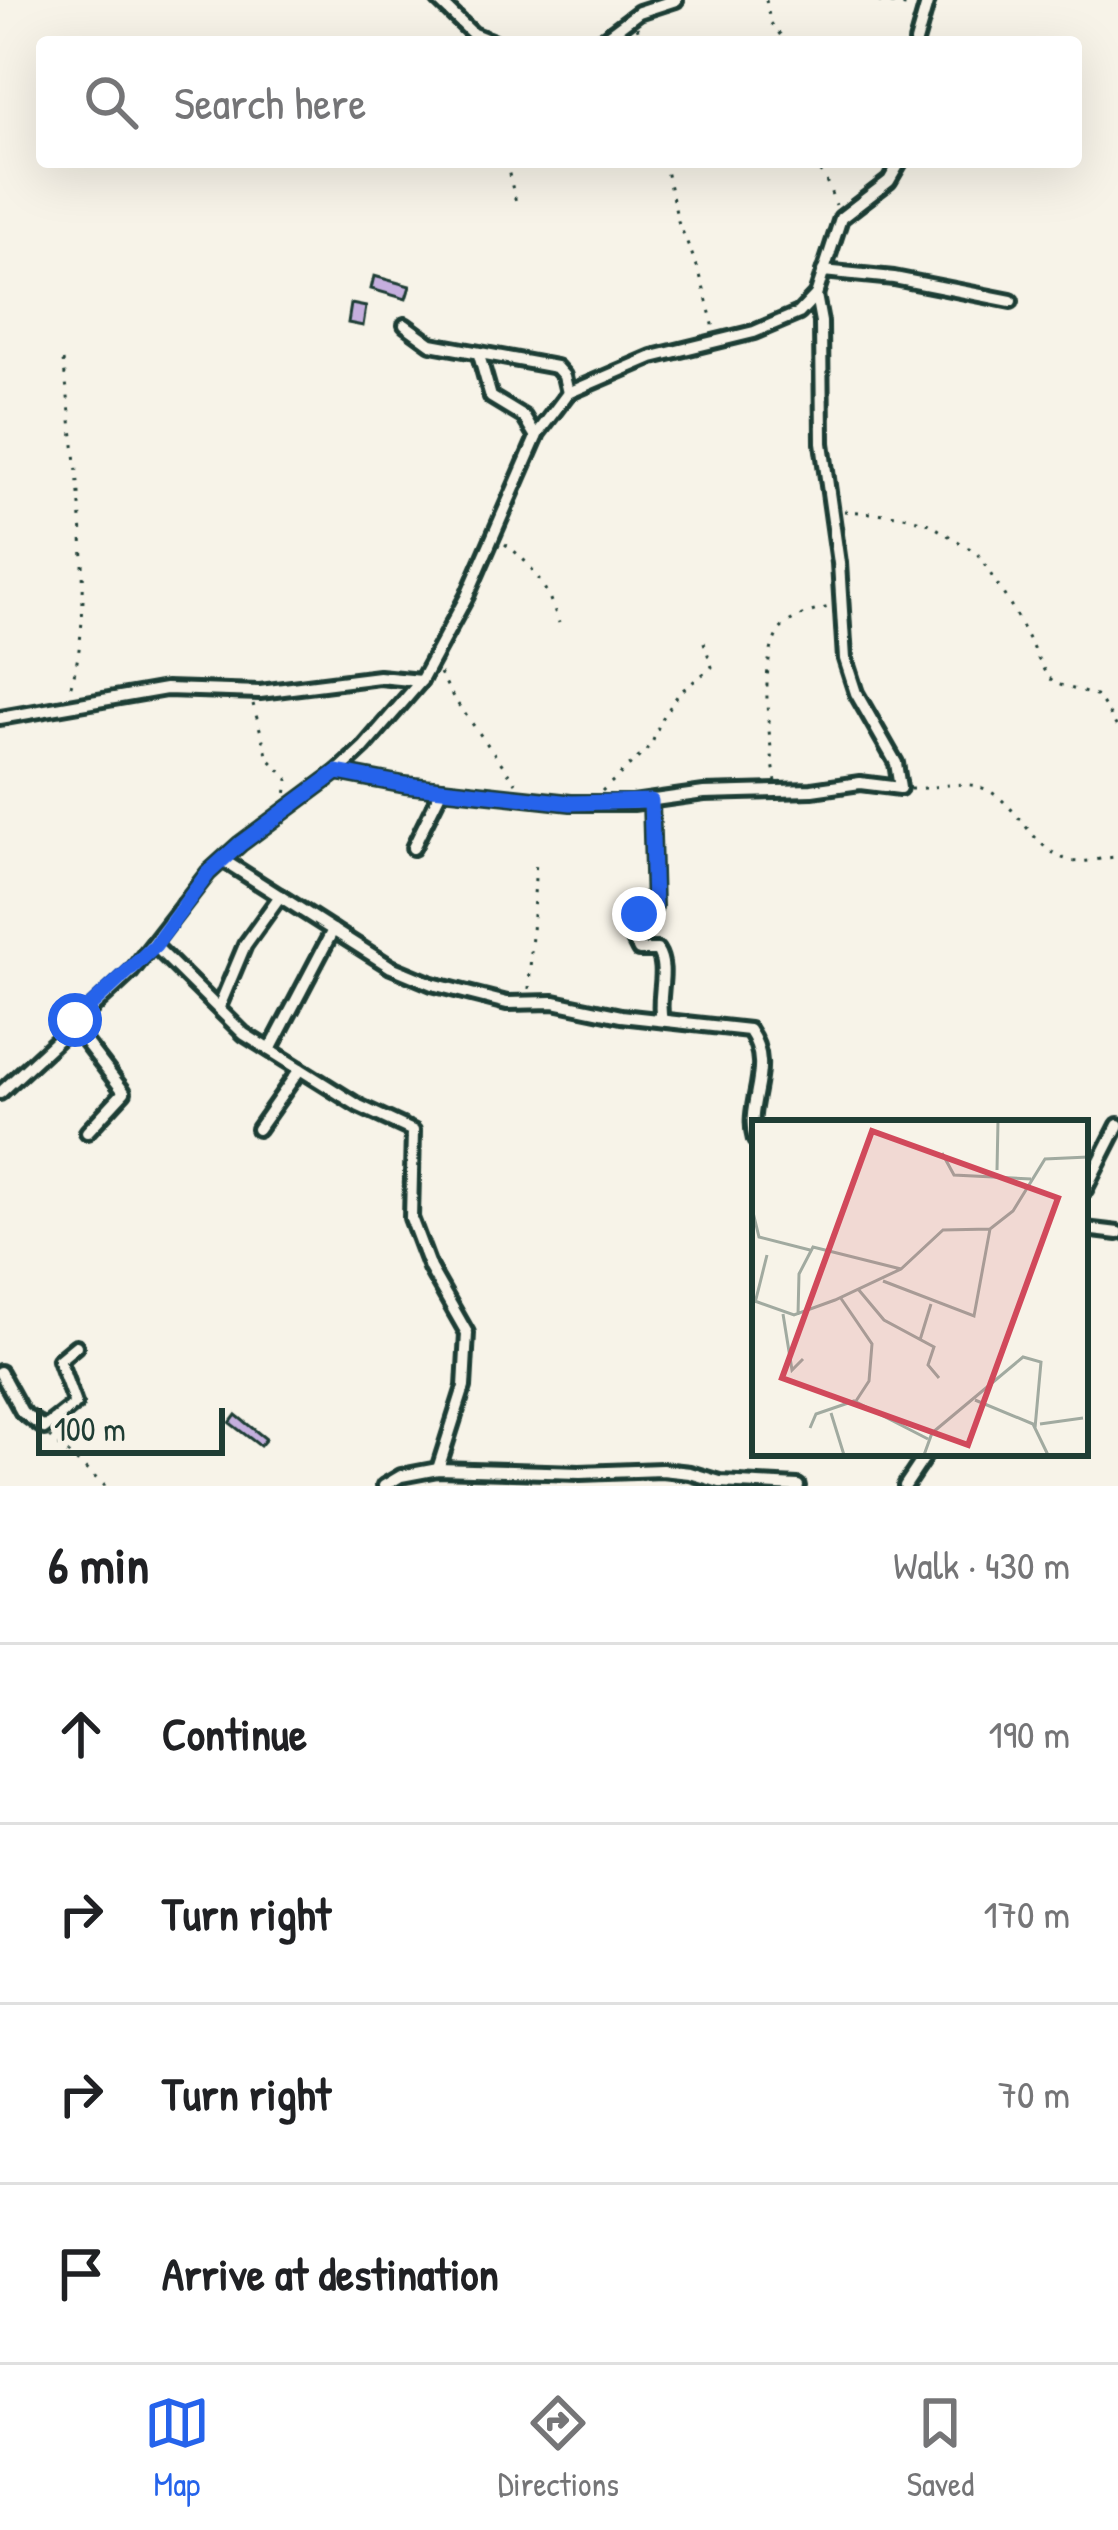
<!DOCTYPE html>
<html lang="en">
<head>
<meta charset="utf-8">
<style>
	body { margin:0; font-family:"Patrick Hand",sans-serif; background:#f2f2f2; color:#202124 }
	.scale { position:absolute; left:36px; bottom:30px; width:189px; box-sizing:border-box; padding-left:12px; border:6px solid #1f3d34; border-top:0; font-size:33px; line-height:42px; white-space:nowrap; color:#1f3d34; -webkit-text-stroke:9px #f7f3e8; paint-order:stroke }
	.stop { position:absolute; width:36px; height:36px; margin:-27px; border:9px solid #2563eb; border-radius:50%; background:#fff }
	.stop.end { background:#2563eb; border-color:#fff; box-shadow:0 3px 12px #0008 }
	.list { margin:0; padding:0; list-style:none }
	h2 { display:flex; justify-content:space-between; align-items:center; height:156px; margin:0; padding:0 48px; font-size:51px }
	h2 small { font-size:39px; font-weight:400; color:#757577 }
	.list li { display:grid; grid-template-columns:78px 1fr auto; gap:36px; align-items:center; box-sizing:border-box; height:180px; padding:0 48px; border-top:3px solid #e0e0e0 }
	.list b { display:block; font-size:45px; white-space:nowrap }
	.list em { font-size:39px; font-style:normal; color:#757577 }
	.icon { flex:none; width:66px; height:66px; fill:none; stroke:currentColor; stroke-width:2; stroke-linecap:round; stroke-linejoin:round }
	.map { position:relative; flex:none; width:1118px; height:1486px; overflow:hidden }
	.search { position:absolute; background:#fff; box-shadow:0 12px 48px #0002; left:36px; right:36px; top:36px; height:132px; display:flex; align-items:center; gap:30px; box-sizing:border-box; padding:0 42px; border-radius:12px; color:#757577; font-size:45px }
	.sheet { height:876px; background:#fff }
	nav { display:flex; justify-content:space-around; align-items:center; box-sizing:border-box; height:168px; border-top:3px solid #e0e0e0; background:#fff; font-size:33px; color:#757577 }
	nav a { display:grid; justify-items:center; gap:6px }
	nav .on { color:#2563eb }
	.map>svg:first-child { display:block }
	.building { fill:#c5afde; stroke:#1f3d34; stroke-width:3 }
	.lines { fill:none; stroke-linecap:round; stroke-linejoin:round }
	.minor-casing { stroke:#1f3d34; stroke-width:20 }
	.path { stroke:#1f3d34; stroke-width:3; stroke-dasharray:3 9; stroke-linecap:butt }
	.minor { stroke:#f7f3e8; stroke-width:10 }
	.route { stroke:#2563eb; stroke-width:15 }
	.inset-road { fill:none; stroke:#a1aaa0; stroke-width:3 }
	.view { fill:#d1495b; fill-opacity:0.15; stroke:#d1495b; stroke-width:6 }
	.inset-edge { fill:none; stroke:#1f3d34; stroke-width:6 }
</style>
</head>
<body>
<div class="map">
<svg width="1118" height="1486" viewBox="0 0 1118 1486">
	<rect width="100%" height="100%" fill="#f7f3e8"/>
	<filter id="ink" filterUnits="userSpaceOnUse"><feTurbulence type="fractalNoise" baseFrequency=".00833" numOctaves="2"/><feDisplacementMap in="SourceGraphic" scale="24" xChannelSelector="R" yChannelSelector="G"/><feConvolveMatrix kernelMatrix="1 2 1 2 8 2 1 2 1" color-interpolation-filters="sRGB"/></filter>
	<g filter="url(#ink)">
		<g class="building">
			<polygon points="374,276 410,286 406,299 371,289"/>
			<polygon points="351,304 366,307 363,326 348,323"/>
			<polygon points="236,1415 266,1439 260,1446 230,1423"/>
		</g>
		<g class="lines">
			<defs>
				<g id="minor">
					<polyline points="438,0 473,34 493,42"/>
					<polyline points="599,42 639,12 676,0"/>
					<polyline points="916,42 928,0"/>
					<polyline points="823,271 894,278 1011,301"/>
					<polyline points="405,325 431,344 556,367 564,376 568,393"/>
					<polyline points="479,355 491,397 524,417 536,437"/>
					<polyline points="0,718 166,689 260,692 379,677 421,681"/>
					<polyline points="337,772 405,785 571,803 633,803 704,793 812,790 860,783 900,788 896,763 856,693 845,659 839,563 822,443 821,322 816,295"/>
					<path d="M651,801L654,907L649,914L635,916L633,938L639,950H657C670,970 656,997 662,1020"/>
					<polyline points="413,848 442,789"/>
					<path d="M223,860L391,967L432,984L507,1003L554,1002L621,1016L749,1030C776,1069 744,1102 755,1140"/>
					<polyline points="155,946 244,1034 359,1106 413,1131 411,1218 430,1268 467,1333 464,1387 438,1469"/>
					<polyline points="219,1007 245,945 280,896"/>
					<polyline points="71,1023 124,1092 87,1132"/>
					<polyline points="270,1050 333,930"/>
					<polyline points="0,1093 131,972 208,873 240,844 337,772 364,747 421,681 467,596 538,433 568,393 652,357 754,332 799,313 816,295 841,218 889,181 900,162"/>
					<polyline points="258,1129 300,1069"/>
					<polyline points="1085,1190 1118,1125"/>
					<polyline points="1085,1229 1118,1233"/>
					<polyline points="0,1372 22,1412 44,1428 75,1404 59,1360 76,1346"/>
					<polyline points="384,1486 401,1476 438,1469 580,1473 662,1470 690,1473 720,1482 798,1486"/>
					<polyline points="905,1486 927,1453"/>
				</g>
			</defs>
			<use href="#minor" class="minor-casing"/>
			<g class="path">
				<polyline points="766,0 770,22 786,42"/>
				<polyline points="867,0 912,7"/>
				<polyline points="637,27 643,42"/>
				<polyline points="506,162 516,202"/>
				<polyline points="664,162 678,221 699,271 715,332"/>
				<polyline points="812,162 825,178 836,205"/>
				<path d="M63,361C75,447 99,614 68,694"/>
				<polyline points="844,511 900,515 928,523 977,553 1011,606 1047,676 1057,684 1099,697 1118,729"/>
				<path d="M505,544C535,566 547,588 559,623"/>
				<polyline points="440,673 454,699 516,783"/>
				<polyline points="253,704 268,758 288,779 286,797"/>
				<path d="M776,782C770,744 757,662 780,630C792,615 816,611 832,606"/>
				<path d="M910,789C932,789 955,781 976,786C1016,795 1029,850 1071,861C1084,864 1104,857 1118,857"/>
				<polyline points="602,791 651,746 660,722 679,693 712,667 702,636"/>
				<polyline points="529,989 536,859"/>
				<polyline points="49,1437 105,1486"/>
			</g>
			<use href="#minor" class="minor"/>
		</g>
	</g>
	<g class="lines" filter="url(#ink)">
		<polyline class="route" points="75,1020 155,946 208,873 240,844 337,772 405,785 571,803 651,801 654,907 649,914 639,914"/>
	</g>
	<g transform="translate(752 1120)">
		<rect width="336" height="336" fill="#f7f3e8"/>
		<path class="inset-road" d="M190,33L202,55L279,59M245,50L246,1M0,88L7,117L58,130M131,161L222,196L238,109M106,169L132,200L182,227L176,245L187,258M88,177L120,224L117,261L104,281M0,180L42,195L83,180L149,149L191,110L238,109L261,91L293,39L336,37M3,183L15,135M31,194L40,250L51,239M46,195L47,154L61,127L149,149M168,220L179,184M223,280L281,304L296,335M79,293L92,335M288,304L331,298M58,308L64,294L102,281L176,319M172,335L180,313L271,237L289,242L283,308"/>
		<path class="view" d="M120,11L306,78L216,325L30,258Z"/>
		<rect width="336" height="336" class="inset-edge"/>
	</g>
</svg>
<div class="scale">100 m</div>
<div class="stop" style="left:75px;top:1020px"></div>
<div class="stop end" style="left:639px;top:914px"></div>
<div class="search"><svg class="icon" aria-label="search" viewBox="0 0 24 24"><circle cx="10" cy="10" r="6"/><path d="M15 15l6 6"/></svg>Search here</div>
</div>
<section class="sheet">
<h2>6 min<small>Walk · 430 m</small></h2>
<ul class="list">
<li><svg class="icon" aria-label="ahead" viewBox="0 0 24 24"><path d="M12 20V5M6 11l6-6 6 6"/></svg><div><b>Continue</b></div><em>190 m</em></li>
<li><svg class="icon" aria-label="right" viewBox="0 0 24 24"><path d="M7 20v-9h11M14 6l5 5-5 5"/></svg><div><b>Turn right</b></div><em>170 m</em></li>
<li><svg class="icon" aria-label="right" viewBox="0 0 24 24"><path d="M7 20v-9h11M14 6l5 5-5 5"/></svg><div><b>Turn right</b></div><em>70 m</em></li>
<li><svg class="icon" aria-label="arrive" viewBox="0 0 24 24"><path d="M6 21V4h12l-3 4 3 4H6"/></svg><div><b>Arrive at destination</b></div></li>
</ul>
</section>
<nav>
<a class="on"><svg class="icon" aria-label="map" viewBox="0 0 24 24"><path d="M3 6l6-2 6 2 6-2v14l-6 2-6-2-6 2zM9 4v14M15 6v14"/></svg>Map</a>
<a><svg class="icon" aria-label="directions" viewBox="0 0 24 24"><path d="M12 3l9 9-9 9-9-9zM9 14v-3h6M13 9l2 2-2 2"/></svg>Directions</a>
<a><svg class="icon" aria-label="saved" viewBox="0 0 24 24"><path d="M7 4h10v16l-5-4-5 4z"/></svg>Saved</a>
</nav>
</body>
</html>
